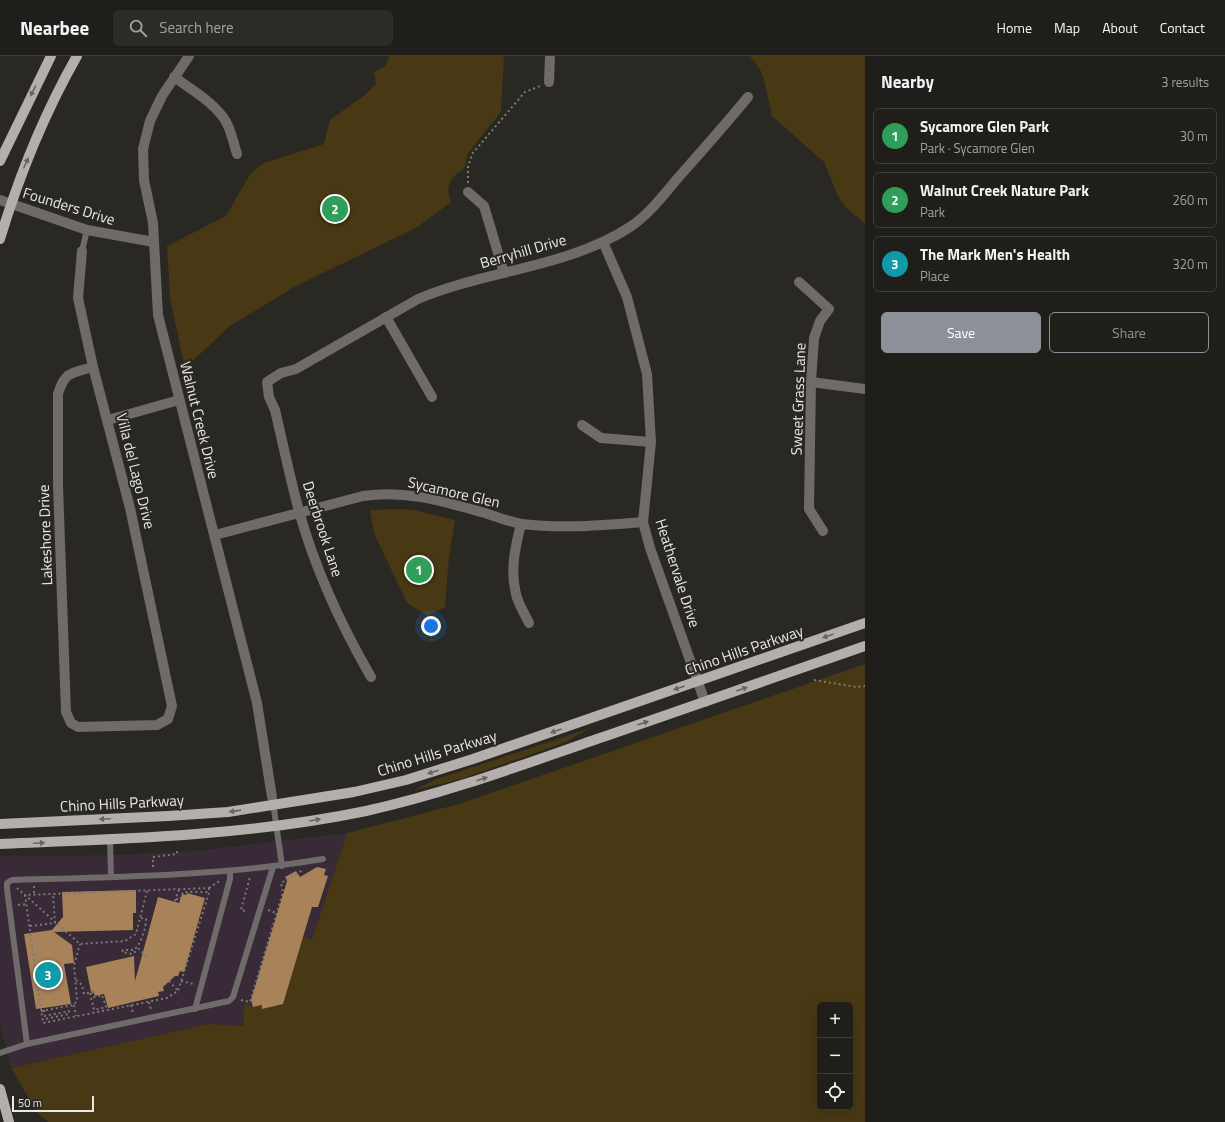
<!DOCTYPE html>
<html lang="en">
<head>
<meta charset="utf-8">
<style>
	body { margin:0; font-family:"Titillium Web",sans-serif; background:#2d2b27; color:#f1f3f6 }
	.controls { position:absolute; right:12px; bottom:12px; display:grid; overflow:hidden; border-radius:6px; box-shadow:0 4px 16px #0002 }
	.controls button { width:36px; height:36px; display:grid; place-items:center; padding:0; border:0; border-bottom:1px solid #3d3c39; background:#201e1a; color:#f1f3f6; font:20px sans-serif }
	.scale { position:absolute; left:12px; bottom:10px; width:82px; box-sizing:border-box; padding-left:4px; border:2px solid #e9e8e5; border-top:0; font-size:11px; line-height:14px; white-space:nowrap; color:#e9e8e5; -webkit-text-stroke:3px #2a2823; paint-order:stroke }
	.you { position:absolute; left:431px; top:570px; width:14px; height:14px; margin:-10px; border:3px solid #fff; border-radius:50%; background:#1a73e8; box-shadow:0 0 0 6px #1a73e833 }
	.badge { display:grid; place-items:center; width:26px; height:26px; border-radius:50%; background:#8c9099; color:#fff; font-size:13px; font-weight:700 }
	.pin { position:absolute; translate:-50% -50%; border:2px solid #fff; box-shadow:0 1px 4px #0006 }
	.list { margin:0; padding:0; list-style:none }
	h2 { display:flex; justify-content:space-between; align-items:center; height:52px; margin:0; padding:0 16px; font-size:17px }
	h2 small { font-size:13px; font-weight:400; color:#a2a2a2 }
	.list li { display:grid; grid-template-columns:26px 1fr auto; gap:12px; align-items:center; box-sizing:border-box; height:56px; margin:0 8px 8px; padding:0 8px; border:1px solid #3d3c39; border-radius:6px }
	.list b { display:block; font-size:15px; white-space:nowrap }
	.list p { margin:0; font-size:13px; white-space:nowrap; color:#a2a2a2 }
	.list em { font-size:13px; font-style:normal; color:#a2a2a2 }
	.actions { display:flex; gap:8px; padding:12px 16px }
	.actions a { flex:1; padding:9px 0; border:1px solid #8c9099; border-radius:6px; text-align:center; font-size:14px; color:#8c9099 }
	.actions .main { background:#8c9099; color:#fff }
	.icon { flex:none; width:22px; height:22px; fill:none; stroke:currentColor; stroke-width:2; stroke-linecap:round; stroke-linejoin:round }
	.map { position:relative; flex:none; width:865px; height:1066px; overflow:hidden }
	header { display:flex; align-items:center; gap:24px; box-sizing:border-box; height:56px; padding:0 20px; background:#201e1a; border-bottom:1px solid #3d3c39 }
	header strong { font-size:19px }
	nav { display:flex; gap:22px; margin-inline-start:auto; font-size:14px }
	.search { width:280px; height:36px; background:#2d2b27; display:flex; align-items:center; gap:10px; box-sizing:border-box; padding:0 14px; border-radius:6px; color:#a2a2a2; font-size:15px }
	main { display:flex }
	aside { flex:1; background:#201e1a }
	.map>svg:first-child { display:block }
	.commercial { fill:#382a37 }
	.green { fill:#483813; fill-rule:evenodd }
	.building { fill:#a88258 }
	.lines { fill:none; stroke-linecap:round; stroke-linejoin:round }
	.path { stroke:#7b7a76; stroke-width:2; stroke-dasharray:2 3; stroke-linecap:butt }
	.lane { stroke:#6e6b6a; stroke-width:6 }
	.street { stroke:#6e6b6a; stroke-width:10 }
	.primary { stroke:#b4afac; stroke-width:10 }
	.oneway { fill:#686561 }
	.labels { text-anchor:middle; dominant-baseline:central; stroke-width:4; stroke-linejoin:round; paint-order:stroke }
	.street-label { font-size:15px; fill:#e9e8e5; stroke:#2a2823 }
</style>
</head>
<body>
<header>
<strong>Nearbee</strong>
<div class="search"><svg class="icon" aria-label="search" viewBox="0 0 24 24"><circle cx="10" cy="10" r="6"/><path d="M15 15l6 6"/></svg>Search here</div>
<nav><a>Home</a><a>Map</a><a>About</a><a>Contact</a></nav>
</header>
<main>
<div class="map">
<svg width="865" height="1066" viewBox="0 0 865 1066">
	<rect width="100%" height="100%" fill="#2a2823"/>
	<polygon class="commercial" points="347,777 311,887 302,975 208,968 11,1012 0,967 0,800 120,799 195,795"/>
	<g class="green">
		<path d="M390,0H504L501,56L468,97L464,113C450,120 445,132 451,146L416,172L294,231L230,270L185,312L170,242L167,190L226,160L250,118L264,107L324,88L330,64L365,39L376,28L374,16L385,10Z"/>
		<polygon points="750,0 865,0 865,167 846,152 838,140 824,106 772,60 764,24 760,13"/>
		<polygon points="399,453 414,454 455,464 449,501 445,551 428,560 407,547 374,477 370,454"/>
		<path d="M865,608V1066H48L38,1058L11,1012L208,968L244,970L243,958L245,947L253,951L262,949L263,953L282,948L303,880L312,884L347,777L459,748ZM820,949H850V1051H820Z"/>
		<polygon points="588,673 566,686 461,723 414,734 437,723"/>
	</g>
	<g class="building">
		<polygon points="317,811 326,813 324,819 328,820 318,851 312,851 283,948 262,953 262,949 253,951 251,944 287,825 285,821 296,815 300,821"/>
		<polygon points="136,834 136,857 133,857 133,874 54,876 72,889 74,907 64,908 71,948 36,953 24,878 52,874 63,861 62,836"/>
		<polygon points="187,837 205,842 184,916 180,915 178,920 175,920 163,931 164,935 158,936 159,940 108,952 104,938 95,940 93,935 91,936 86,911 134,900 135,925 158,841 179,847 182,838 186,839"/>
	</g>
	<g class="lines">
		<g class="path">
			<polyline points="468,127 468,111 472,98 525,36 540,30"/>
			<polyline points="814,624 856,631 865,630"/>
			<polyline points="153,811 153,801 177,798 177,795"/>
			<polyline points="34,830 34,839"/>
			<polyline points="17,832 80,888 125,885 136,878 147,835"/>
			<polygon points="209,832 209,837 178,935 167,942 43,967 25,839"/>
			<polyline points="209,832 221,824"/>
			<polyline points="176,843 180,844 183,836 209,836"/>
			<polyline points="175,845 179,833"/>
			<polyline points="18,849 27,848"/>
			<polyline points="268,854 276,857"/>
			<polyline points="245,855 241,854 250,821"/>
			<path d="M141,862L146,863C146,872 141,888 134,894H123L122,896L132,898L139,893L148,902"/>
			<polyline points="30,870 55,867 53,838"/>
			<polyline points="76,924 82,929 84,938 92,936 94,941 102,939 107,953"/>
			<polyline points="169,925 178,935"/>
			<polyline points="181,925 194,928"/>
			<polyline points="90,937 94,954 106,951"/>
			<polyline points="241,944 250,946 283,836 281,827 303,814"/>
			<polyline points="149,946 151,954"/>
			<polyline points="74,949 76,960"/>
			<polyline points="131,949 133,957"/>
			<polyline points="44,954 45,960 69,955 69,958 45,963 46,965"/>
			<polyline points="41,955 74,949 77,944 74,909 80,888"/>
		</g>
		<g class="lane">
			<polyline points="82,195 87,174"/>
			<polyline points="273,746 282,810"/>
			<polyline points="110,783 111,820"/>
			<polyline points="195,953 230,823 230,815"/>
			<path d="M27,988L7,833V827L12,824C116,821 220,820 323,803"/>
			<polyline points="0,997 27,988 229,945 233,941 273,811"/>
		</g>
		<g class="street">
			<polyline points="189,0 162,40 150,65 143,93 144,124 153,167 158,259 257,647 272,741"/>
			<path d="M174,21C191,33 210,44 223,61C231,71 233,86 237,98"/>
			<polyline points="549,26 550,0"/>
			<polyline points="468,136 484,150 504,217"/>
			<polyline points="0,144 87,174 154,186"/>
			<polyline points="603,186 627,241 647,318 651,386 643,466 650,492 705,646"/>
			<path d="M82,195L78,242L93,311L130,452L172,650L168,663L157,669L78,671L71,667L66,656L58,429V338C65,315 72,317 93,311"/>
			<polyline points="799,226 829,253 820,265 814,282 811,326 809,453 823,475"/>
			<polyline points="386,261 432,341"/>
			<polyline points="811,326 865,333"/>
			<polyline points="108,364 179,344"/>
			<polyline points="582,369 601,382 651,386"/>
			<path d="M521,468C515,492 510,514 516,538C518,548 525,558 529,567"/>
			<path d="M215,479L363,440C407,434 442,445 485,457C497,461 510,466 522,468C563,473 603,469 643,466"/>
			<path d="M371,621C341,569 315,513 299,455C290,422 283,388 275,354L269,341L267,326L281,317L296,313L418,243C486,214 567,212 630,171C648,159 663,140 677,123C701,96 725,69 748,41"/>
		</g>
		<g class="primary">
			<polyline points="0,105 51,0"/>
			<path d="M0,183C19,120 44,58 77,0"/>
			<polyline points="0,768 168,760 228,756 354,736 406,724 473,703 865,567"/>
			<path d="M0,788C123,783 245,780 366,755C448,737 527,707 606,680C692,650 779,620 865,590"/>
			<polyline points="0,1033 9,1066"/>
		</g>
	</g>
	<defs><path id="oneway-solid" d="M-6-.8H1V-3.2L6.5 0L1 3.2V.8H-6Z"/></defs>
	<g class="oneway">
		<use href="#oneway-solid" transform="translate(33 35) rotate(117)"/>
		<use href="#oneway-solid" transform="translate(26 107) rotate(-66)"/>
		<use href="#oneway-solid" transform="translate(828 580) rotate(161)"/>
		<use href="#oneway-solid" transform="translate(679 632) rotate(161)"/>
		<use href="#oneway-solid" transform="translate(742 633) rotate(-19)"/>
		<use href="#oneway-solid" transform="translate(643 667) rotate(-19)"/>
		<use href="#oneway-solid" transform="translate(556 675) rotate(161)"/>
		<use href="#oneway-solid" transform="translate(433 716) rotate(163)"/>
		<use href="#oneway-solid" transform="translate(482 723) rotate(-18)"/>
		<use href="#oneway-solid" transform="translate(235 755) rotate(172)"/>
		<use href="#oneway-solid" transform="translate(105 763) rotate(177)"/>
		<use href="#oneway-solid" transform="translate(315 764) rotate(-10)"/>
		<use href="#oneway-solid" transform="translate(39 787) rotate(-3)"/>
	</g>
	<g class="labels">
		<g class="street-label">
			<text transform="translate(69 150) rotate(17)">Founders Drive</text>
			<text transform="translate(523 195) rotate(-16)">Berryhill Drive</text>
			<text transform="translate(798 343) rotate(-88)">Sweet Grass Lane</text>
			<text transform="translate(200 364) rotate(76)">Walnut Creek Drive</text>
			<text transform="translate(136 415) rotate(76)">Villa del Lago Drive</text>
			<text transform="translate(454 436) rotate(13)">Sycamore Glen</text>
			<text transform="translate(323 473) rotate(72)">Deerbrook Lane</text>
			<text transform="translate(45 479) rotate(-92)">Lakeshore Drive</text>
			<text transform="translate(678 517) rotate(72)">Heathervale Drive</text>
			<text transform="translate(744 594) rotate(-19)">Chino Hills Parkway</text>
			<text transform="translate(437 697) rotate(-17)">Chino Hills Parkway</text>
			<text transform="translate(122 747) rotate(-3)">Chino Hills Parkway</text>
		</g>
	</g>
</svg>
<div class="controls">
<button>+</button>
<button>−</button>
<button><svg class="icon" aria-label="locate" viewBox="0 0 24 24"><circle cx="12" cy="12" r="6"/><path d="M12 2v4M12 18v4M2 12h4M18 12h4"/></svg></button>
</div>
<div class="scale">50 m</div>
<div class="you"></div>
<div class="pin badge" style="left:419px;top:514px;background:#2e9e5b">1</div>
<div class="pin badge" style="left:335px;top:153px;background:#2e9e5b">2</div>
<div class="pin badge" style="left:48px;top:919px;background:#0f9aa8">3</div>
</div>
<aside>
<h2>Nearby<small>3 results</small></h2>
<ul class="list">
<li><span class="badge" style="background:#2e9e5b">1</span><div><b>Sycamore Glen Park</b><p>Park · Sycamore Glen</p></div><em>30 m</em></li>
<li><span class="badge" style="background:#2e9e5b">2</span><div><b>Walnut Creek Nature Park</b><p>Park</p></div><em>260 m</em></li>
<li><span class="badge" style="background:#0f9aa8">3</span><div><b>The Mark Men's Health</b><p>Place</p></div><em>320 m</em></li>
</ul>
<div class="actions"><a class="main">Save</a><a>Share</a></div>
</aside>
</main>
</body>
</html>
